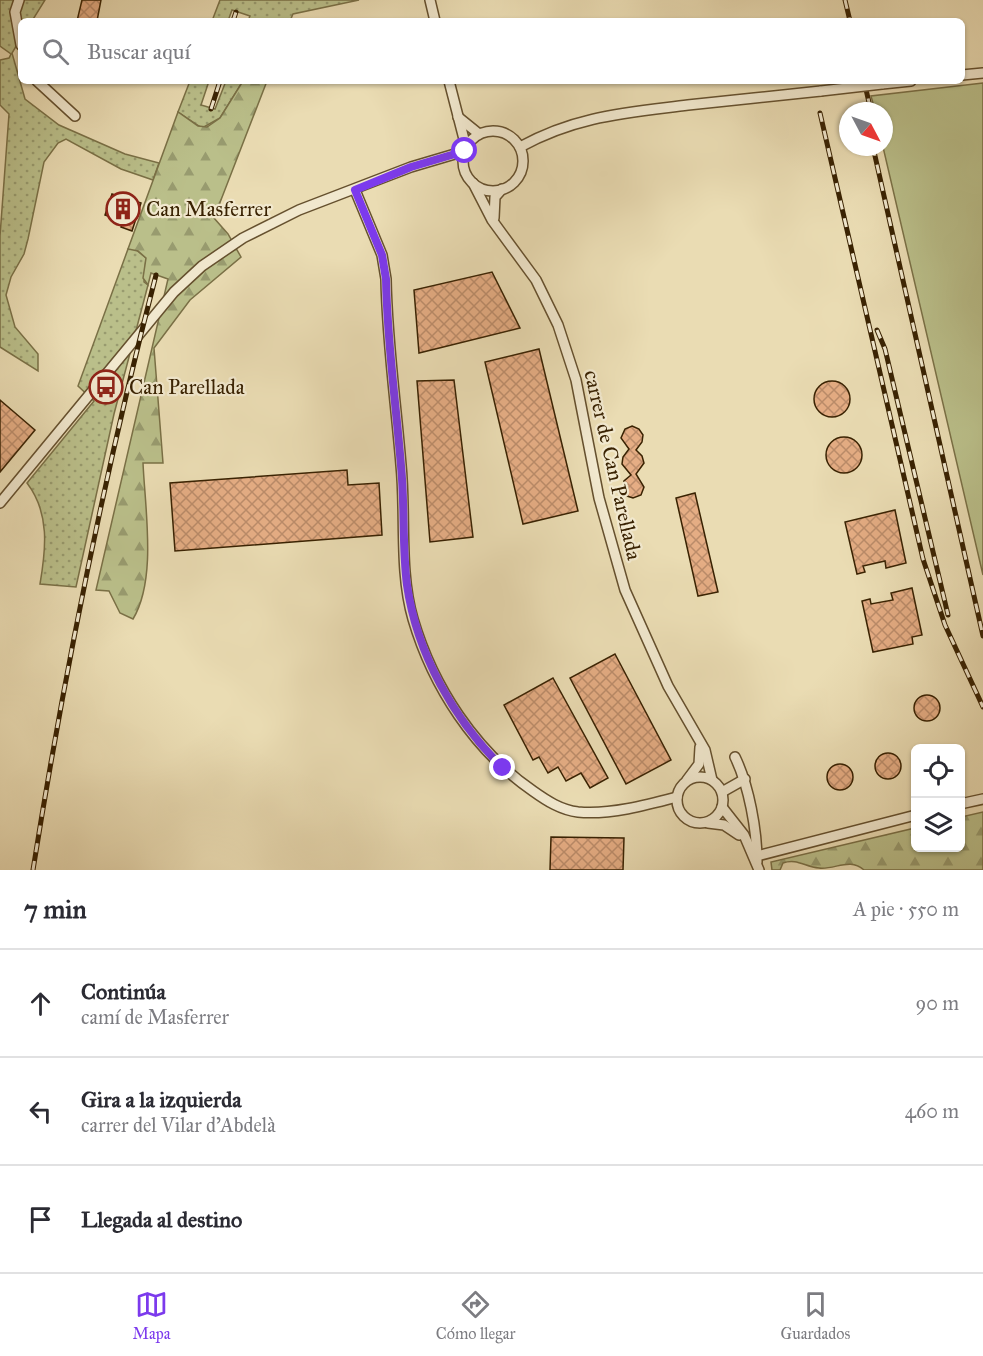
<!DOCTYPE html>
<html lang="es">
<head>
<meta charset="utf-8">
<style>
	body { margin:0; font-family:"IM FELL Great Primer",serif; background:#f2f2f3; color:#2b2b33 }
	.controls { position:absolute; right:18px; bottom:18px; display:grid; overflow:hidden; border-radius:9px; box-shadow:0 2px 4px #0004 }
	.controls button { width:54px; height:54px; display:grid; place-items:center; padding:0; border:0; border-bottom:2px solid #e1e1e2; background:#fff; color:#2b2b33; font:30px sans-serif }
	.compass { position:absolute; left:839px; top:102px; width:54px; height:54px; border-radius:50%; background:#fff; box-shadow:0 2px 4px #0004; rotate:131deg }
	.stop { position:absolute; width:18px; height:18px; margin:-14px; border:4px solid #7c3aed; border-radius:50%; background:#fff }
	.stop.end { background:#7c3aed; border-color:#fff; box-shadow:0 2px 6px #0008 }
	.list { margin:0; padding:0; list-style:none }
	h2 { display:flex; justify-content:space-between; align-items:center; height:78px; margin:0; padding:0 24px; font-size:26px }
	h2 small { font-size:20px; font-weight:400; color:#7c7c81 }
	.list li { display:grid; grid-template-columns:39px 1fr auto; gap:18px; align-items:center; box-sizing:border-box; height:108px; padding:0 24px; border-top:2px solid #e1e1e2 }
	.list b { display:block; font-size:22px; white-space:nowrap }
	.list p { margin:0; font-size:20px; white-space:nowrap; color:#7c7c81 }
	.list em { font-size:20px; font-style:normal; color:#7c7c81 }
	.icon { flex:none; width:33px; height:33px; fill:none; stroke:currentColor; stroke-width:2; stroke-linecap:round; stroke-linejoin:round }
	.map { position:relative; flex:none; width:983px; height:870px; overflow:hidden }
	.search { position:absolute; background:#fff; box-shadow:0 2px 4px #0004; left:18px; right:18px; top:18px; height:66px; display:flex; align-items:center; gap:15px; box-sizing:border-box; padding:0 21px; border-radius:9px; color:#7c7c81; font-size:22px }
	.sheet { height:402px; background:#fff }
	nav { display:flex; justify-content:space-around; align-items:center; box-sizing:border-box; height:84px; border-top:2px solid #e1e1e2; background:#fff; font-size:16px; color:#7c7c81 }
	nav a { display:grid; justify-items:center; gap:3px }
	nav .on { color:#7c3aed }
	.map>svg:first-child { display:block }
	.grass { fill:url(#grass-dots); stroke:#7a7046; stroke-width:1.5 }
	.forest { fill:url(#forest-firs); stroke:#7a7046; stroke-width:1.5 }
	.park { fill:#babf8a; stroke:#7a7046; stroke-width:1.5 }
	.building { fill:url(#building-cross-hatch); stroke:#392202; stroke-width:1.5 }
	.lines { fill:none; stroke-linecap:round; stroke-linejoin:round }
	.street-casing { stroke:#65502e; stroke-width:12 }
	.street { stroke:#f1e8ce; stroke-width:9 }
	.rail-casing { stroke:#392202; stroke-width:5 }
	.rail { stroke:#f1e8ce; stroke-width:3; stroke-dasharray:9; stroke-linecap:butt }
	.street-bridge-casing { stroke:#65502e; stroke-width:12; stroke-linecap:butt }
	.street-bridge { stroke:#f1e8ce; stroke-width:9 }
	.route { stroke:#7c3aed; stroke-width:8 }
	.labels { text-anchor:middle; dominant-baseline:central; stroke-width:4.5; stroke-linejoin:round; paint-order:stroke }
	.poi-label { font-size:21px; fill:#392202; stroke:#f1e8ce; text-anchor:start }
	.street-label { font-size:21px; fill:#392202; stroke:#f1e8ce }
</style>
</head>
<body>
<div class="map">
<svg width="983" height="870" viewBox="0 0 983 870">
	<defs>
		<pattern id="grass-dots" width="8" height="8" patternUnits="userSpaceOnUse" patternTransform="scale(1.5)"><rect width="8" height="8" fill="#babf8a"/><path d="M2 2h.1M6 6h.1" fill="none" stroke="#989b6f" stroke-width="1.8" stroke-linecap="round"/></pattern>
		<pattern id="forest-firs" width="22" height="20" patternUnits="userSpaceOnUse" patternTransform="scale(1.5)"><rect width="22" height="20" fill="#babf8a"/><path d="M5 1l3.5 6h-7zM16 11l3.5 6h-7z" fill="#989b6f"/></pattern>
		<pattern id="building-cross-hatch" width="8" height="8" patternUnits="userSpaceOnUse" patternTransform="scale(1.5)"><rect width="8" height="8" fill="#e5ad84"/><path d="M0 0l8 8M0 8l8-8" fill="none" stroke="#bb8c6a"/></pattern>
	</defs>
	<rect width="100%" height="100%" fill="#eadcb3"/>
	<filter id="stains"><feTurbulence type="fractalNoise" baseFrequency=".00333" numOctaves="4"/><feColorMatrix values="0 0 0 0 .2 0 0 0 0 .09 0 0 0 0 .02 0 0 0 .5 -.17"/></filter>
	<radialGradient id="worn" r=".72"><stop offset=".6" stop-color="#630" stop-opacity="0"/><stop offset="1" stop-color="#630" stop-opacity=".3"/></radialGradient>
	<g class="grass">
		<polygon points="0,0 45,0 32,21 21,21 21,38 12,53 25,99 59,125 125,154 159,163 153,180 121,169 66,139 58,143 44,162 28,239 24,254 11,277 6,295 15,327 38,354 38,371 0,347 0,236 9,114 0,105 0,60 9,58 11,54 0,46"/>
		<polygon points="220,0 359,0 293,14 290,21 248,21 250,16 232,10 228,21 212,21"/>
		<polygon points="190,81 209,81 201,105 215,109 226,81 243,81 220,118 202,128 178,112"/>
		<path d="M134,248L146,258L144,282L148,285L114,414L76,587L40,584C46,549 50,513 27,483L94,401L78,386L128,249Z"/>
	</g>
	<g class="forest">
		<path d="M243,81H267L214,218L228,234L241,257L190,300L154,348L163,463H143C145,509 157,579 133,619L120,613L109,591L96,590L168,279L151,273L148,285L143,278L146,258L138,251L128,249L178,112L198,126L207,127L220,118Z"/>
		<path d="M983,812V870H864C850,857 835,870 819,868C805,867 797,858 783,863L780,870H772L771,862L915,828L916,848H960L961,817Z"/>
	</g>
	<polygon class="park" points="983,83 983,575 883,147 884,111 875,111 871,96"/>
	<g class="building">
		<polygon points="82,0 101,0 97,21 77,21"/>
		<polygon points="112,194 141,203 132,231 121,227 123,221 105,215"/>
		<polygon points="492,272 520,328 419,353 414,290"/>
		<polygon points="539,349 578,511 523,524 485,362"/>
		<polygon points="454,380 473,537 430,542 417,381"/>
		<circle cx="832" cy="399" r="18"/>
		<polygon points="0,400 35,430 0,472"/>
		<polygon points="632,426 639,429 643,435 642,442 636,450 642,456 644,463 636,474 644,487 641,495 633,498 627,496 623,490 624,481 631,475 622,464 623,457 629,449 621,438 625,429"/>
		<circle cx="844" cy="455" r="18"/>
		<polygon points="347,470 348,485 379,483 382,535 175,551 170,483"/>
		<polygon points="695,493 718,592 698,596 676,498"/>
		<polygon points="895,510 906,563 886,568 885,561 863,566 865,572 857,574 845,522"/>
		<polygon points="912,588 922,635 912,637 913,644 873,652 862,601 870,599 871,604 893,600 891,593"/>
		<polygon points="615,654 671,760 626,784 570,678"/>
		<polygon points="553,678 608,778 590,788 581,773 566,781 558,767 548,773 539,757 533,760 504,705"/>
		<circle cx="927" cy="708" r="13"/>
		<circle cx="888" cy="766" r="13"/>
		<circle cx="840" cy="777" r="13"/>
		<polygon points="551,837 624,838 623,870 550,870"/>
	</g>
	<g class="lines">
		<defs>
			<g id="street">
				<polyline points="19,0 15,12 21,45"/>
				<polyline points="430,0 435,21"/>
				<polyline points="962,75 983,73"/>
				<polyline points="37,81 75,116"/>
				<polyline points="449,81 466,147"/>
				<polyline points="882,84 911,81"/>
				<polyline points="458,117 479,134"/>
				<circle cx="493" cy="161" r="30"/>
				<path d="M520,147C576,116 625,113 688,105C732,100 777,96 821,91"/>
				<polyline points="473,183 492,220 536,280 558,325 576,380 599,498 625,590 668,686 705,750 712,780"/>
				<path d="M355,190L382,255L386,279C387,341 396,403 401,465C406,515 399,571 413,619C433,687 475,751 533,791C547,801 561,810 578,812C610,815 647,805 677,797"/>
				<polyline points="494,218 495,197 502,189"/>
				<polyline points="0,503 174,292 202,266 243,238 299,210 411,167 465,151"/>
				<path d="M735,757C749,786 757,830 757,862"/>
				<circle cx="700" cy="800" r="23"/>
				<polyline points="687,780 699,764 700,747"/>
				<polyline points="722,792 745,779"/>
				<polyline points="960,804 983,799"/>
				<polyline points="722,807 744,835 759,870"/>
				<polyline points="708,823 724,825 739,835"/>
				<polyline points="757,856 916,815"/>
			</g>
		</defs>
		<use href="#street" class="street-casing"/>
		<use href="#street" class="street"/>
		<defs>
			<g id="rail">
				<polyline points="845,0 850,21"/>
				<polyline points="233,21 236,12"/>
				<polyline points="864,81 871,111"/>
				<polyline points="211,109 220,81"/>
				<polyline points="820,113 923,559 945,625 983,707"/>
				<polyline points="873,147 983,636"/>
				<polyline points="877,330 885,349 948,615"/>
				<path d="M33,870C65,669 105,472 156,275"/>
			</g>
		</defs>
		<use href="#rail" class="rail-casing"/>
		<use href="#rail" class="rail"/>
		<defs>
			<polyline id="street-bridge" points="821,91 882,84"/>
		</defs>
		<use href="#street-bridge" class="street-bridge-casing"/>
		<use href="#street-bridge" class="street-bridge"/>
	</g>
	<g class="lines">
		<path class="route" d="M465,151L411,167L355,190L382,255L386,279C387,341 396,404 401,466C405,505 402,546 407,585C417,654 454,720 503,768"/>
	</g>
	<defs>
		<symbol id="building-ring" viewBox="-11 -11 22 22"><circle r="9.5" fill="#f1e8ce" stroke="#8f2418" stroke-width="1.5"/><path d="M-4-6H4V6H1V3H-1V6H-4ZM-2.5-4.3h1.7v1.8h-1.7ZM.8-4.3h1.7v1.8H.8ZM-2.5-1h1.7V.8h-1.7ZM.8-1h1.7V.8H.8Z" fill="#8f2418"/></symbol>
		<symbol id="bus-ring" viewBox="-11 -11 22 22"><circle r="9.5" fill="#f1e8ce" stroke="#8f2418" stroke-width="1.5"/><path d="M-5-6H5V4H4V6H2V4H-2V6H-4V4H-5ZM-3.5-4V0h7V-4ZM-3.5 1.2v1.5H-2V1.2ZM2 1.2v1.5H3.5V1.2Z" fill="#8f2418"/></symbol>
	</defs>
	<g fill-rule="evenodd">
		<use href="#building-ring" x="104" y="190" width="38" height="38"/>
		<use href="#bus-ring" x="87" y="368" width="38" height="38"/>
	</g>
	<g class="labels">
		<g class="poi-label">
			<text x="146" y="209">Can Masferrer</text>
			<text x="129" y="387">Can Parellada</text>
		</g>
		<g class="street-label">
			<text transform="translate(613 465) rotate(77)">carrer de Can Parellada</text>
		</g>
	</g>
	<rect width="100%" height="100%" filter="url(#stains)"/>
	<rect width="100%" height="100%" fill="url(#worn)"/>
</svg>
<div class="controls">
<button><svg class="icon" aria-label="locate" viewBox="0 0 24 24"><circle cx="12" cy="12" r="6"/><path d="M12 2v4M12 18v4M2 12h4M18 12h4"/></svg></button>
<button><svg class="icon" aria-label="layers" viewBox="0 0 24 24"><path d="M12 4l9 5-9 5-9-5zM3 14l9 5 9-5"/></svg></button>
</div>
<svg class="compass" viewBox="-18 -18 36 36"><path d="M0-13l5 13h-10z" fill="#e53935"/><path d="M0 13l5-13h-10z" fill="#7c7c81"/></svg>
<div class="stop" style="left:465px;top:151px"></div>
<div class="stop end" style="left:503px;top:768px"></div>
<div class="search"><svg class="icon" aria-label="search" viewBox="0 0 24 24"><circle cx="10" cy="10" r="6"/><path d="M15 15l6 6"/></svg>Buscar aquí</div>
</div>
<section class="sheet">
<h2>7 min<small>A pie · 550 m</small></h2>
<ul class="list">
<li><svg class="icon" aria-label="ahead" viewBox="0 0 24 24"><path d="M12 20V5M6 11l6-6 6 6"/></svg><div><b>Continúa</b><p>camí de Masferrer</p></div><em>90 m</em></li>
<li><svg class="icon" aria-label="left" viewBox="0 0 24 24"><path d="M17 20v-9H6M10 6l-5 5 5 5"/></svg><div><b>Gira a la izquierda</b><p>carrer del Vilar d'Abdelà</p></div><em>460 m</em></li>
<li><svg class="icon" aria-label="arrive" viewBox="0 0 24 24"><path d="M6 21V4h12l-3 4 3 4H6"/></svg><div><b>Llegada al destino</b></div></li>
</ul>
</section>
<nav>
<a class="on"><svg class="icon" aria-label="map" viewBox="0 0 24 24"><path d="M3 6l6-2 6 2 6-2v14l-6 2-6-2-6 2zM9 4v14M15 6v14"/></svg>Mapa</a>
<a><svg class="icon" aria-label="directions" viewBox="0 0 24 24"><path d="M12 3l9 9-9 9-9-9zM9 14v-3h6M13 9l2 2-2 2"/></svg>Cómo llegar</a>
<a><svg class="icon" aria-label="saved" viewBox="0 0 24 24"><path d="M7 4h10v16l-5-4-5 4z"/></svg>Guardados</a>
</nav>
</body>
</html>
